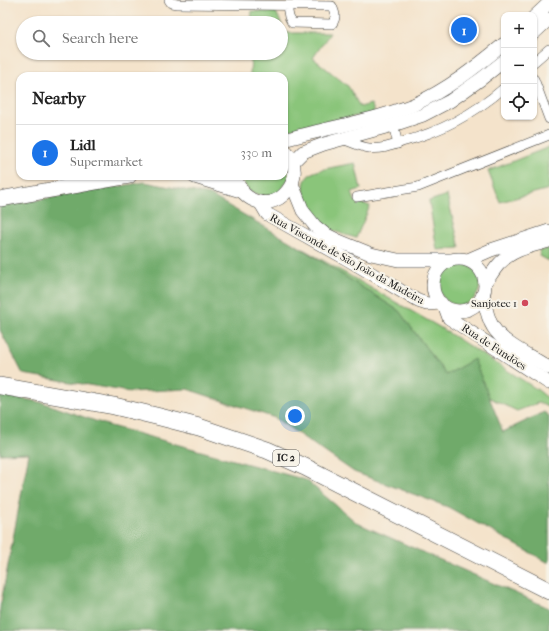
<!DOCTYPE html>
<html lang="en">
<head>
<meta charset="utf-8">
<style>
	body { margin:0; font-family:"IM FELL French Canon",serif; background:#f6f6f6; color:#222 }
	.controls { position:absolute; right:12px; top:12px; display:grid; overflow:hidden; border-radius:8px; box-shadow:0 1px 3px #0004 }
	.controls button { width:36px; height:36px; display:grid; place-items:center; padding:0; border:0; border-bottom:1px solid #e0e0e0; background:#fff; color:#222; font:20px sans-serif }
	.you { position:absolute; left:295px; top:416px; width:14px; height:14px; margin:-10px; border:3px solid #fff; border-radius:50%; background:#1a73e8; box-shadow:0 0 0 6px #1a73e833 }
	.badge { display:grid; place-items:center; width:26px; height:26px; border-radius:50%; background:#1a73e8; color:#fff; font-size:13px; font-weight:700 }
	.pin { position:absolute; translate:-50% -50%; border:2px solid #fff; box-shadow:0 1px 4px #0006 }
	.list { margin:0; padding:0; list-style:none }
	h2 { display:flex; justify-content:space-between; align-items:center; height:52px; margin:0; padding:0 16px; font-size:17px }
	h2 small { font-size:13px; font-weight:400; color:#767676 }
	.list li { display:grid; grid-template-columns:26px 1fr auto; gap:12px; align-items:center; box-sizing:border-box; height:56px; padding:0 16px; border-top:1px solid #e0e0e0 }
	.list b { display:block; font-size:15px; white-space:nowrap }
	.list p { margin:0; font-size:13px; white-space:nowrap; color:#767676 }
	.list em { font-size:13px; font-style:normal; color:#767676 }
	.icon { flex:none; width:22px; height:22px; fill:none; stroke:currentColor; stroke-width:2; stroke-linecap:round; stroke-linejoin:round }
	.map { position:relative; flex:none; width:549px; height:631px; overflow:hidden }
	.search { position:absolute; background:#fff; box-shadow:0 1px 3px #0004; left:16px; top:16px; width:272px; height:44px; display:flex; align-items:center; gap:10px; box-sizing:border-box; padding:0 14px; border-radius:22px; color:#767676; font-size:15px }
	.panel { position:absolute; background:#fff; box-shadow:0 1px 3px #0004; left:16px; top:72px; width:272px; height:108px; border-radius:12px }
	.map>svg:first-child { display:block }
	.green { fill:#8ac57a; stroke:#53704b }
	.forest { fill:#6faa6a; stroke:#466343 }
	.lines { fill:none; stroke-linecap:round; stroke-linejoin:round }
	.street-casing { stroke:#3c3a36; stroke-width:10 }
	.secondary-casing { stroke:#3c3a36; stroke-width:14 }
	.primary-casing { stroke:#3c3a36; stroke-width:16 }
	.highway-casing { stroke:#3c3a36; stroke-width:18 }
	.street { stroke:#fff; stroke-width:9 }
	.secondary { stroke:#fff; stroke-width:13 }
	.primary { stroke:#fff; stroke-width:15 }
	.highway { stroke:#fff; stroke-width:17 }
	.poi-dot { fill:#d1495b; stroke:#f7f3e8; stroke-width:1.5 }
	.labels { text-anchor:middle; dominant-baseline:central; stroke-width:4; stroke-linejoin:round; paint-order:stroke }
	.shield { fill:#f7f3e8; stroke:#5e5c59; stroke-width:1 }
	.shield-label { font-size:10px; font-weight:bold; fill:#1c1c1c }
	.street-label { font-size:11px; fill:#1c1c1c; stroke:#f7f3e8 }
	.poi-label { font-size:11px; fill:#1c1c1c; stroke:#f7f3e8; text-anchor:end }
</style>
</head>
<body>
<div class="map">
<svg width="549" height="631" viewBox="0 0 549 631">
	<rect width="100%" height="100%" fill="#f7f3e8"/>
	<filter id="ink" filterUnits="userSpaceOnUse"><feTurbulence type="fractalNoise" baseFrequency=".025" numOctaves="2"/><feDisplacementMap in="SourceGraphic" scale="8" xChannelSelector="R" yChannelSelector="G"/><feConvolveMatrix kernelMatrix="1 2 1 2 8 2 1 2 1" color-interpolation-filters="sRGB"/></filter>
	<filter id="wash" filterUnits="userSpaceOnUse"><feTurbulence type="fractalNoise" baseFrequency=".012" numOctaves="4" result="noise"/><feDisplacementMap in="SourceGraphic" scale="16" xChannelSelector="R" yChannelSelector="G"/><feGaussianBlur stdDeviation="0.9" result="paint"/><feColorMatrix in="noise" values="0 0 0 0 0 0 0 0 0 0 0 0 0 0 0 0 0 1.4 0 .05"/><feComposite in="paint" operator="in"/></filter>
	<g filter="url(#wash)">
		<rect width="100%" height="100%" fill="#f4e3cb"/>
		<g class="green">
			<polygon points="252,11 276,12 286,33 330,33 313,58 348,86 360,107 371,104 375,113 312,124 284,131 284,76 250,76 251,53 281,53 281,23 251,23"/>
			<polygon points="549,147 549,189 500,202 488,171"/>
			<polygon points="284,157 287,161 289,178 280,193 264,197 248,191 240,176 284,176"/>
			<path d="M355,163L361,189L352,192L355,201L370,206L356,238C347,235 336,233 327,227C314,218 292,185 312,173C319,169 346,165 355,163Z"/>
			<polygon points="447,195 460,248 437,250 429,201"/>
			<polygon points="296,245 441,328 538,390 549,399 549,407 538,403 517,411 488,397 474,360 446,375 399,311"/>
			<polygon points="549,248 549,261 540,256 539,251"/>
			<circle cx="459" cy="284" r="21"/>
		</g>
		<g class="forest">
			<polygon points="145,182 210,195 296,245 399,311 446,375 474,359 503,432 544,412 549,416 549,563 448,507 354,472 275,418 187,389 130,392 23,374 0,330 0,206"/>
			<polygon points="0,394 44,403 107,425 306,480 357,523 549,608 549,631 0,631 0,608 29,453 0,454"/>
		</g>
	</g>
	<g filter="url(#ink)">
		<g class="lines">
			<defs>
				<g id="street">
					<path d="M169,0L171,3L177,4L332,6C335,13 337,17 332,24L292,23L289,17L287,6"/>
					<polyline points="534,62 549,49"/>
					<polyline points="534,79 549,119"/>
					<polyline points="393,125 398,144"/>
					<path d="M342,139C351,142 360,147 369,148C380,150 391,146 402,142C440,132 474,114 504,88"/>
					<polyline points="357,197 418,187 549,135"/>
				</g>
				<g id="secondary">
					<polyline points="534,17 549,3"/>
					<polyline points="534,33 549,19"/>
					<path d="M284,140C319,130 355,124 390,113C398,110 406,108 413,105C447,90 476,67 504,44"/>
					<polyline points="293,162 303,152 324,144 393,125 423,115 450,101 481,79 504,61"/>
					<path d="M236,176C237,184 241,192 248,197C277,218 312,175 284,150"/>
					<polyline points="292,184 303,211 315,226 325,234 339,241 371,254 398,260 450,260"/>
					<polyline points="260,202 267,214 347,259 418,301 427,304 441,303"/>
					<circle cx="459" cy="285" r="26"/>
					<polyline points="468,260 491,250 549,231"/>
					<path d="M485,283C490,277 494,269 500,263C513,249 532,246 549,241"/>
					<path d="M483,294C485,304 487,318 493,327C504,345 532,356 549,368"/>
					<polyline points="445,307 449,318 549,383"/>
				</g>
				<g id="primary">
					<polyline points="195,176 241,190"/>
					<polyline points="0,199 129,176"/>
				</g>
				<polyline id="highway" points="0,386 114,406 160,417 199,427 267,450 305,467 549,591"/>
			</defs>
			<use href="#street" class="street-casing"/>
			<use href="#secondary" class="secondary-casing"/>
			<use href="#primary" class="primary-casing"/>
			<use href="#highway" class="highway-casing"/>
			<use href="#street" class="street"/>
			<use href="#secondary" class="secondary"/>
			<use href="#primary" class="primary"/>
			<use href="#highway" class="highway"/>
		</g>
	</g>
	<circle class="poi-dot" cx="525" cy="303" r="4"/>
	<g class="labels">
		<rect class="shield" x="273" y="450" width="26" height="16" rx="3"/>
		<g class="shield-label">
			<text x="286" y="458">IC 2</text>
		</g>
		<g class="street-label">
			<text transform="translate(347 259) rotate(29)">Rua Visconde de São João da Madeira</text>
			<text transform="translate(494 347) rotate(33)">Rua de Fundões</text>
		</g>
		<g class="poi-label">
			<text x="517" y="303">Sanjotec 1</text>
		</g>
	</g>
</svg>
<div class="controls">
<button>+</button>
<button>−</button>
<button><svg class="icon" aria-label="locate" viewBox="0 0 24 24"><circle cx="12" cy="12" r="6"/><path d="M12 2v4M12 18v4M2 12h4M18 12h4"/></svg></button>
</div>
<div class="you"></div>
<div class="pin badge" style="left:464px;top:30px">1</div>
<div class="search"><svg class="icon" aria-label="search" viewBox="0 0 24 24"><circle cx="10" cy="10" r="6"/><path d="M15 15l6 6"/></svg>Search here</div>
<section class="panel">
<h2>Nearby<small></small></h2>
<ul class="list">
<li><span class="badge">1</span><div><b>Lidl</b><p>Supermarket</p></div><em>330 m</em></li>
</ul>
</section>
</div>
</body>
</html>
